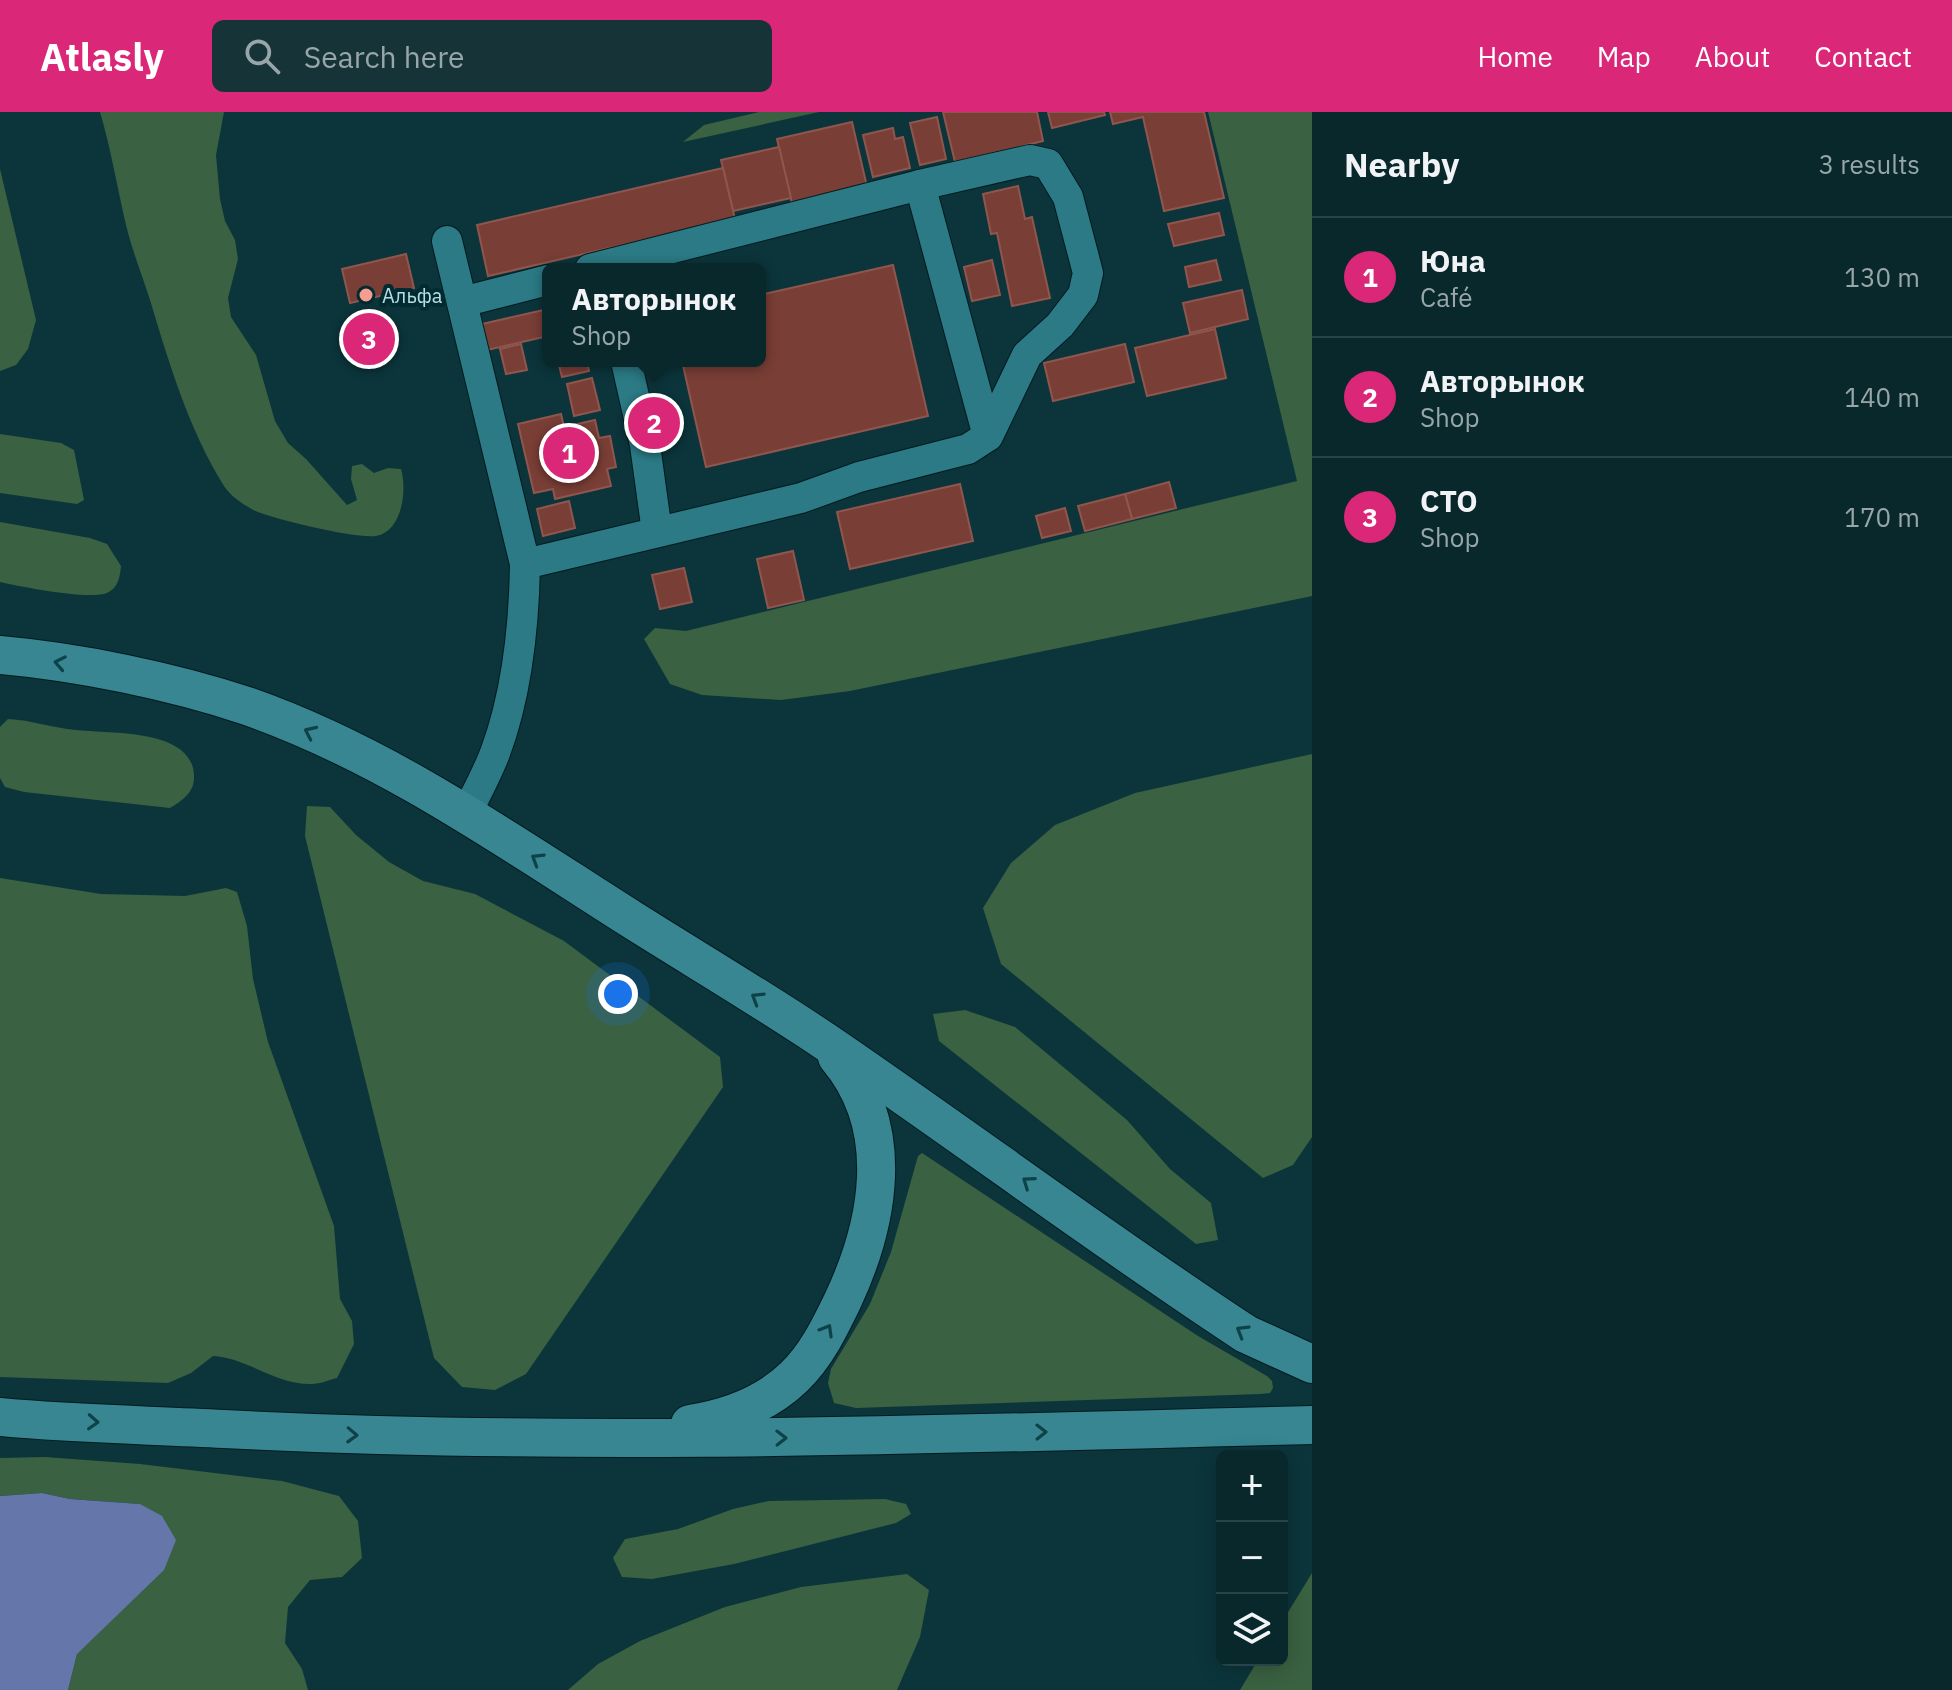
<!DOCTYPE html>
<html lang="en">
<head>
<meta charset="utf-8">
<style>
	body { margin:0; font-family:"IBM Plex Sans",sans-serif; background:#163438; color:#f1f3f6 }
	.controls { position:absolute; right:24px; bottom:24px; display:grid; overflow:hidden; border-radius:12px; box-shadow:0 4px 20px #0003 }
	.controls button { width:72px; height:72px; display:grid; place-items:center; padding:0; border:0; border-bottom:2px solid #294448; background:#08282c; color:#f1f3f6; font:40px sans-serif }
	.you { position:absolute; left:618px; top:882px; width:28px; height:28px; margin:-20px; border:6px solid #fff; border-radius:50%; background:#1a73e8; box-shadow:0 0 0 12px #1a73e833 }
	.badge { display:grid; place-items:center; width:52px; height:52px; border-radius:50%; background:#db2777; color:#fff; font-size:26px; font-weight:700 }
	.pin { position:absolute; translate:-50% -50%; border:4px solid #fff; box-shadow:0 2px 8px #0006 }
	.popup { position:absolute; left:542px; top:151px; width:224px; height:104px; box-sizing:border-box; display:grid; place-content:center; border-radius:12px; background:#08282c; filter:drop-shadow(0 2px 6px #0005); font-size:26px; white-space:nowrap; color:#98a6a9 }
	.popup b { font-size:30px; color:#f1f3f6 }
	.popup::after { content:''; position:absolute; left:50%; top:100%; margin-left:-16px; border:16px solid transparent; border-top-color:#08282c }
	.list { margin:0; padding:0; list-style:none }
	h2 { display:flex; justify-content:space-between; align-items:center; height:104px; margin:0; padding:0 32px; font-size:34px }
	h2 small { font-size:26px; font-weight:400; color:#98a6a9 }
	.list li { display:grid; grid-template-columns:52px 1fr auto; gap:24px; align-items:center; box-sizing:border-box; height:120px; padding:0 32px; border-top:2px solid #294448 }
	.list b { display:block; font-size:30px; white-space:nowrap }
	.list p { margin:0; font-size:26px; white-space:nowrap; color:#98a6a9 }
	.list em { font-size:26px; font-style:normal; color:#98a6a9 }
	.icon { flex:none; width:44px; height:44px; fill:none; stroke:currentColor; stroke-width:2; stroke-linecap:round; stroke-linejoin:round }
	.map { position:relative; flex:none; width:1312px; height:1578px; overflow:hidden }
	header { display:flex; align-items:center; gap:48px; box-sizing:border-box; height:112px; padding:0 40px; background:#db2777; color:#fff }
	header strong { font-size:38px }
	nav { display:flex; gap:44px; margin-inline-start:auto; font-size:28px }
	.search { width:560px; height:72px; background:#163438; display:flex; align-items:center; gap:20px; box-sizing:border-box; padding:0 28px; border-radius:12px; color:#98a6a9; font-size:30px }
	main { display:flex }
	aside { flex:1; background:#08282c }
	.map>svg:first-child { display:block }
	.green { fill:#3a6141 }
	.water { fill:#6476aa }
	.building { fill:#793e36; stroke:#8f564e; stroke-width:2 }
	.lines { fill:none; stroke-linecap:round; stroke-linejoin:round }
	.minor-casing { stroke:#031b1f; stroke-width:32 }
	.major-casing { stroke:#031b1f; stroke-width:40 }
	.minor { stroke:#2b7a85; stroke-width:30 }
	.major { stroke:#378692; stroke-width:38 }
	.oneway { stroke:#0e4249 }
	.poi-dot { fill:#f59d90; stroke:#002b31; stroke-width:3 }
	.labels { text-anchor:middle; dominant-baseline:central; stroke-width:8; stroke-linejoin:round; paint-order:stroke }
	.poi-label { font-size:20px; fill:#badde3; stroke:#002b31; text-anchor:start }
</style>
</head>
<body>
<header>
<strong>Atlasly</strong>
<div class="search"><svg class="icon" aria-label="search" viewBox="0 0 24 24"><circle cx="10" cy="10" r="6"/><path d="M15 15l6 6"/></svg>Search here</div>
<nav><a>Home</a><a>Map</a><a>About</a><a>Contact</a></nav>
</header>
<main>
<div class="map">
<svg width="1312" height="1578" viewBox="0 0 1312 1578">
	<rect width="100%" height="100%" fill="#0b353b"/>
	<g class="green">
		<path d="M100,0H224L216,43L220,87L225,109L235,128L238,147L228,186L231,205L256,243L275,309L288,331L306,347L347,393L357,388L351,367L352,354L362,352L374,361L388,356L401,357C407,377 403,419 376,424C356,427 279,408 258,400C246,395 231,385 224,374C189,318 169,251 150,188C142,163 132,138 126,113C117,75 111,37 100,0Z"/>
		<polygon points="759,0 819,0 683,30 704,13"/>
		<polygon points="1208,0 1312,0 1312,484 850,579 781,588 702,583 670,572 644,527 655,516 686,519 1297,369"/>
		<polygon points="0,57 36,208 28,237 16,253 0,259"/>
		<polygon points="0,322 61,331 74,338 84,388 77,392 0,381"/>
		<path d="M0,410L90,426L107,432L121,454C120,465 118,476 107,481C88,488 22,475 0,470Z"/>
		<path d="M8,607C31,608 53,616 76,618C109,622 192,616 194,663C195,680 183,688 170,696L24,680L5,675L0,666V615Z"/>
		<polygon points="1312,642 1312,1025 1293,1053 1263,1066 1001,852 983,796 1011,751 1055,713 1135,681"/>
		<polygon points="307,694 330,695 356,723 389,750 423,769 475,782 564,829 720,945 723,975 526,1262 495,1278 462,1275 434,1246 305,724"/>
		<path d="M0,766L101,782L185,784L226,776L237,780L247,814L253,867L268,930L334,1114L340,1187L352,1209L354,1232L337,1266C329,1268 320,1272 312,1272C275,1273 248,1246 213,1244L191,1261L168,1271L0,1265Z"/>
		<polygon points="965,898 1015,915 1127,1008 1170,1057 1211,1091 1218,1128 1196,1132 939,929 933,902"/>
		<polygon points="922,1041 1198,1224 1267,1264 1272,1269 1273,1276 1270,1281 1260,1282 856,1296 834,1291 828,1271 831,1257 870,1192 891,1140 918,1044"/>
		<polygon points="45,1345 140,1352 282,1369 339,1384 358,1409 362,1446 342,1465 310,1468 288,1495 285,1531 302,1557 308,1578 68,1578 77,1542 140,1392 70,1387 42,1381 0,1384 0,1346"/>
		<polygon points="885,1387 906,1392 911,1402 896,1411 734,1452 652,1467 622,1465 613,1446 625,1427 678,1417 733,1397 769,1389"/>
		<polygon points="1312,1461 1312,1578 1240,1578 1258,1548 1282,1548 1282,1510"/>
		<polygon points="907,1462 929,1478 920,1525 897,1578 568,1578 598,1552 640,1529 725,1495 801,1475"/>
	</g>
	<polygon class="water" points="42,1381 70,1387 140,1392 162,1404 176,1428 164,1458 77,1542 68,1578 0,1578 0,1384"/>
	<g class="building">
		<polygon points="943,0 1037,0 1043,29 955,50"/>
		<polygon points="1048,0 1104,0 1105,3 1052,16"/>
		<polygon points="1110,0 1204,0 1224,86 1164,99 1143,5 1113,12"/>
		<polygon points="937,5 946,47 920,53 910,11"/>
		<polygon points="852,10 868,79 793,96 777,27"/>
		<polygon points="893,16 895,27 903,25 910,56 873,65 863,23"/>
		<polygon points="779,35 791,86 733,99 721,48"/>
		<polygon points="723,56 735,107 488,164 477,113"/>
		<polygon points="1018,74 1025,107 1032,105 1050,186 1012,194 997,121 991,122 983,82"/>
		<polygon points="1219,101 1224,123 1174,134 1168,112"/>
		<polygon points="406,142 414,176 350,191 342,157"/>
		<polygon points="992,148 1000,183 972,189 964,155"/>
		<polygon points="1216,148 1221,168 1189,175 1185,155"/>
		<polygon points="893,153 928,304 706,355 682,249 760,249 760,183"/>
		<polygon points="1242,178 1248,207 1190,221 1183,191"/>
		<polygon points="548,197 548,224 487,238 482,212"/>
		<polygon points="384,211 389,236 353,244 348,219"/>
		<polygon points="1215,217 1226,266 1147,284 1135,236"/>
		<polygon points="521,232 527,258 506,262 500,237"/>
		<polygon points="1125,232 1134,270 1053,289 1044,251"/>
		<polygon points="558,249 587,249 589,259 562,265"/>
		<polygon points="592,266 600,298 574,304 567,272"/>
		<polygon points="561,302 564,315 595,308 599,326 610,324 616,355 607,357 611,374 555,387 553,377 534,381 518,312"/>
		<polygon points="1169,370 1176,396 1132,407 1125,382"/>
		<polygon points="960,372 973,429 850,457 837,400"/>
		<polygon points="1125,382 1132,407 1085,419 1078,394"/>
		<polygon points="569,389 575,416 543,424 537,397"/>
		<polygon points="1065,396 1071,419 1042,426 1036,404"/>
		<polygon points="793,439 804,488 768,496 757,447"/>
		<polygon points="684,456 692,490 660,497 652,463"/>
	</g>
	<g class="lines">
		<defs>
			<g id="minor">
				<path d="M447,129L525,452C524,514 517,582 495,641C487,662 476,682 466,702"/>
				<polyline points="590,157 920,73"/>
				<polyline points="462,190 548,168"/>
				<polyline points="626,249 645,333 657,420"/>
				<polyline points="525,452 801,386 859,365 968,337 988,324 1027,243 1060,213 1083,183 1088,161 1068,85 1048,52 1030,48 920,73 988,324"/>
			</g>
			<g id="major">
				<path d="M0,543C79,550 172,569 247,594C385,642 508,729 631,807C696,848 762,887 826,930C967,1026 1104,1129 1246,1222L1312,1252"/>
				<path d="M0,1305C74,1312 149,1313 224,1317C586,1335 949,1322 1312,1313"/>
				<path d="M690,1312C728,1306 765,1293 794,1265C816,1244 830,1215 843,1188C879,1111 897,1016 837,945"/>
			</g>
		</defs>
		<use href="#minor" class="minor-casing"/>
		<use href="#major" class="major-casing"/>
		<use href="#minor" class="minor"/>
		<use href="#major" class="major"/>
	</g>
	<defs><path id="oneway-chevron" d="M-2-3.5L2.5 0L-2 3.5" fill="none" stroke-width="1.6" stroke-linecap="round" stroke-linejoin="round" transform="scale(2)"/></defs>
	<g class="oneway">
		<use href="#oneway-chevron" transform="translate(60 551) rotate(-169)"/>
		<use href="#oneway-chevron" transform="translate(310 620) rotate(-155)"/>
		<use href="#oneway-chevron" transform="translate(537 747) rotate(-148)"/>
		<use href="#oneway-chevron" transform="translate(757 886) rotate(-148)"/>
		<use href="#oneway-chevron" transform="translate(1028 1070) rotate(-145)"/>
		<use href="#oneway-chevron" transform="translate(827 1218) rotate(-60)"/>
		<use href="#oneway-chevron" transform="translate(1242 1219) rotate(-149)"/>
		<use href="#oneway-chevron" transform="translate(93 1310) rotate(3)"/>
		<use href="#oneway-chevron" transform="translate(1041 1320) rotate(-1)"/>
		<use href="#oneway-chevron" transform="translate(352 1323) rotate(2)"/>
		<use href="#oneway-chevron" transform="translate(781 1326) rotate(-1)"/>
	</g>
	<circle class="poi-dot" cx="366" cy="183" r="8"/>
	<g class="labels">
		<g class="poi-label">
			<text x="382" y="183">Альфа</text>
		</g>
	</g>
</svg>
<div class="controls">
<button>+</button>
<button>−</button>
<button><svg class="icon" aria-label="layers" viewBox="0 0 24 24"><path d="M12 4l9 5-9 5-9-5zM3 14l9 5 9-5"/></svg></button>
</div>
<div class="you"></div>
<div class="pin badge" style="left:569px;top:341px">1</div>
<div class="pin badge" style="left:654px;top:311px">2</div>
<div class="popup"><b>Авторынок</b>Shop</div>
<div class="pin badge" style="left:369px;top:227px">3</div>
</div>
<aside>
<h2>Nearby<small>3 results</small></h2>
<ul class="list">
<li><span class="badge">1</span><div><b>Юна</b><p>Café</p></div><em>130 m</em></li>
<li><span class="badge">2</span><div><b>Авторынок</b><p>Shop</p></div><em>140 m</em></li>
<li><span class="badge">3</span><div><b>СТО</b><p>Shop</p></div><em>170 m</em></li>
</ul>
</aside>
</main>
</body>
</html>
